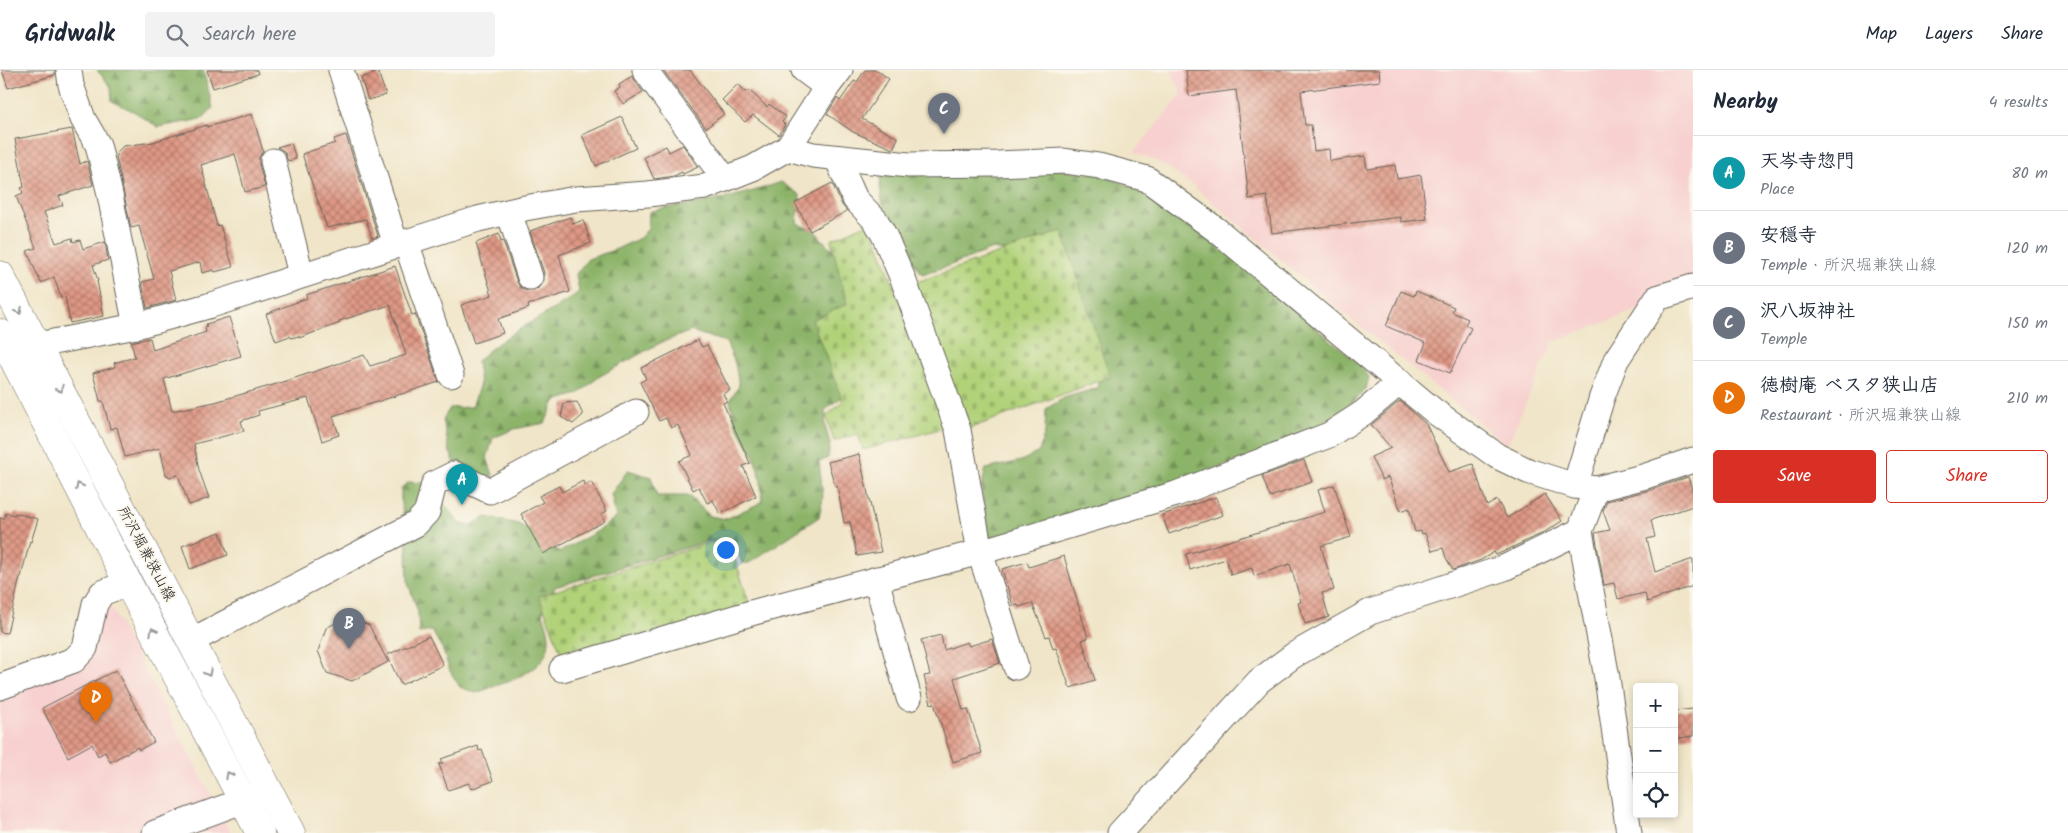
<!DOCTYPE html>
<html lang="en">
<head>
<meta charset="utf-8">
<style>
	body { margin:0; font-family:Kalam,"Klee One",sans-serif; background:#f2f2f3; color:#1f2937 }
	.controls { position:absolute; right:15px; bottom:15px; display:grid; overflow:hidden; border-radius:5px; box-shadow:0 2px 8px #0003 }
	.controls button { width:45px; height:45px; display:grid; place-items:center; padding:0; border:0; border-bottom:1px solid #e0e1e3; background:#fff; color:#1f2937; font:25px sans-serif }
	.you { position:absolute; left:725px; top:479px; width:18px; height:18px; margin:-12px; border:4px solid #fff; border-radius:50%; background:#1a73e8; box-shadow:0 0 0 8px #1a73e833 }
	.badge { display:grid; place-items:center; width:32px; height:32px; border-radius:50%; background:#d93025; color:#fff; font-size:16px; font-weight:700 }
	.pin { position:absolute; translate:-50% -41px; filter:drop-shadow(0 1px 2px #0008) }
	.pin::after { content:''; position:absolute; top:26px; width:18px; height:15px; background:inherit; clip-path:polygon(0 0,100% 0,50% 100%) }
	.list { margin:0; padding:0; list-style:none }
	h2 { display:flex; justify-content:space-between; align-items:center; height:65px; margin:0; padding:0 20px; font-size:21px }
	h2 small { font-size:16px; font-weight:400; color:#747a83 }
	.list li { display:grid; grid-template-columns:32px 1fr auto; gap:15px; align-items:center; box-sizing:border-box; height:75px; padding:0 20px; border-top:1px solid #e0e1e3 }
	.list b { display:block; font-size:19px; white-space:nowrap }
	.list p { margin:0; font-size:16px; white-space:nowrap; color:#747a83 }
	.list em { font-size:16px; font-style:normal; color:#747a83 }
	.actions { display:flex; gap:10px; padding:15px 20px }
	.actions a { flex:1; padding:11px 0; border:1px solid #d93025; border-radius:5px; text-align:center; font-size:18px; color:#d93025 }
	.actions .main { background:#d93025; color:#fff }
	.icon { flex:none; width:28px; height:28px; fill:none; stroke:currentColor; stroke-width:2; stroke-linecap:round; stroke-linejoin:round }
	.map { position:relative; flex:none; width:1693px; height:763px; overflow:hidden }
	header { display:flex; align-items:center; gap:30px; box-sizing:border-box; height:70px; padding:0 25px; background:#fff; border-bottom:1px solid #e0e1e3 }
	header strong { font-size:24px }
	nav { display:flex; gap:28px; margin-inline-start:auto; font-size:18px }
	.search { width:350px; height:45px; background:#f2f2f3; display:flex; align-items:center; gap:12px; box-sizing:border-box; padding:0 18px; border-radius:5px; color:#747a83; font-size:19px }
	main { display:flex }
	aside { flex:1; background:#fff }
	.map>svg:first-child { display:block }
	.built { fill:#f7d0cf }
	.forest { fill:url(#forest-firs); stroke:#546842 }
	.cemetery { fill:url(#cemetery-stones); stroke:#66774a }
	.building { fill:url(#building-cross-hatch) }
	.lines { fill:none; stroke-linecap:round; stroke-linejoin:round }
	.minor-casing { stroke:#666258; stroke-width:27 }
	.major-casing { stroke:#666258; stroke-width:29 }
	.minor { stroke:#fff; stroke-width:25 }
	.major { stroke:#fff; stroke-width:28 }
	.oneway { stroke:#999 }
	.labels { text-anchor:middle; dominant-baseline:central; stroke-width:4; stroke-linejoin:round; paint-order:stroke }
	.street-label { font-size:15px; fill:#1c1c1c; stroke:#fbf7ec }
</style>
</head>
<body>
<header>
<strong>Gridwalk</strong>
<div class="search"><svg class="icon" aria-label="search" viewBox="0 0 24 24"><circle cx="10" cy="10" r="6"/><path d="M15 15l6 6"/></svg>Search here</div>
<nav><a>Map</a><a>Layers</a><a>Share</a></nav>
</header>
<main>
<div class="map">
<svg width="1693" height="763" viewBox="0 0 1693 763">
	<defs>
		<pattern id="forest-firs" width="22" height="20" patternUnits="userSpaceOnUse" patternTransform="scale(1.25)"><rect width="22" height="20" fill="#8cb469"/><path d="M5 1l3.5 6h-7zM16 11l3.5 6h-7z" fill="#729256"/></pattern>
		<pattern id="cemetery-stones" width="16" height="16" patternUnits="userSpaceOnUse" patternTransform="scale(1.25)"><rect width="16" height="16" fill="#b1d279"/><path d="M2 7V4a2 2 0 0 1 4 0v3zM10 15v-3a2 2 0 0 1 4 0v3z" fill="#98b468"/></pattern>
		<pattern id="building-cross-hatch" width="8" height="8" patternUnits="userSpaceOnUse" patternTransform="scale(1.25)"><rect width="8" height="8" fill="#df9885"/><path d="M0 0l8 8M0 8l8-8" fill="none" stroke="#b47b6c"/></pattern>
	</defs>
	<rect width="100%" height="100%" fill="#fbf7ec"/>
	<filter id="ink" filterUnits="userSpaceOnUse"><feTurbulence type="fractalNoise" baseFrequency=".02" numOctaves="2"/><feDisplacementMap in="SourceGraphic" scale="10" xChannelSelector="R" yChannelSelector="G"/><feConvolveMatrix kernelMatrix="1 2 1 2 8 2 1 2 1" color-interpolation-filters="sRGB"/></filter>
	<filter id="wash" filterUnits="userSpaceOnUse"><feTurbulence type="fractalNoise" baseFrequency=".0096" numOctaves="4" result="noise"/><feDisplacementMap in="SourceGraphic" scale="20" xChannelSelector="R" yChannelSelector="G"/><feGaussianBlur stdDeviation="1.12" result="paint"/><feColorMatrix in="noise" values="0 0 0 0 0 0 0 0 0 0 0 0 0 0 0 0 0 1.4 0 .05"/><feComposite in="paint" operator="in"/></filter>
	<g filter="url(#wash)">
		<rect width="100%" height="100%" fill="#f0e5c8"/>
		<g class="built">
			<polygon points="1171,0 1693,0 1693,211 1637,240 1553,272 1507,375 1339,239 1190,113 1160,93 1134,82 1182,24"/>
			<polygon points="111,537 231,763 0,763 0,627 89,592 99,543"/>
		</g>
		<g class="forest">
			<polygon points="97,0 203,0 213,38 202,49 158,57 135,42 112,31 111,17"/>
			<path d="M1046,99L1098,104L1130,116L1166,134L1357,292L1369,307L1366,319L1339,347L1309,368L996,471L989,466L981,418L986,399L1021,391L1039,382L1045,362L1046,339L1064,328L1097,318L1102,299L1020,183L992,179L948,196L922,204C902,175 875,142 881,104Z"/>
			<path d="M781,112L800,125L797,153L815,161L828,176L844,185L853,206L846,324L825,340V356L830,373L828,388L819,392L823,428L819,447L749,493H742L733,470L709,471L555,517L547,531L542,543C568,598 515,608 476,623L460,617L450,601L442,578L432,561L419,563L418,542L408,513L407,479L401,429V418L409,412L428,413L459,453L469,456L487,447L518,454L538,465L560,482L598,461L616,447L611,424L628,400L651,407L657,426H689L710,446L726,449L762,432L761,411L754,386L735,353L730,330L739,316L735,293L726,272L691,261L660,273L600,306L578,324L555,331L545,353L514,359L493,368L487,388L493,405L477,408L456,395L449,380L443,349L450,338L472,337L480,314L477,291C506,262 546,247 579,222L576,204L588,189L617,179L640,168L648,159L649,142C670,136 685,136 706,132C732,127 757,121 781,112Z"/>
		</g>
		<g class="cemetery">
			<polygon points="870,152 947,357 863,380 858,364 834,371 826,346 843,332 812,250 847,234 831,170"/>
			<polygon points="1062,161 1110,307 965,360 911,214"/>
			<polygon points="728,467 751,539 565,593 539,526"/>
		</g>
		<g id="blocks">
			<g class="building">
				<polygon points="2,0 55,0 55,5 8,18"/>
				<polygon points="207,0 257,0 258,4 213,18"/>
				<polygon points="663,0 690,0 724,44 706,58"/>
				<polygon points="865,0 877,0 889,9 862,49 898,68 893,79 853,62 827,44 837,28 840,31 854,11 857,12"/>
				<polygon points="1186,0 1379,0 1380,11 1301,21 1305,55 1311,55 1314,81 1329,79 1330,91 1365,86 1367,99 1395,95 1397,109 1421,105 1427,149 1401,152 1401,147 1272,163 1267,126 1249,129 1236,20 1189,26"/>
				<polygon points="378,2 386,25 368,30 361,8"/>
				<polygon points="632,6 643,22 623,34 614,21 620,17 619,14"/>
				<polygon points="738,14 746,22 749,20 767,37 769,34 786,47 782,52 785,55 779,65 753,45 745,52 722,30"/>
				<polygon points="252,44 263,81 259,87 259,94 265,117 245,122 235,84 201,95 217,156 220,155 233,197 215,202 214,200 202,203 200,192 169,201 176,230 147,238 142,212 154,209 139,156 131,158 116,86 117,82 123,76 153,72 207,55 207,57"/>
				<polygon points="622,47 636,78 596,96 582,65"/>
				<polygon points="72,59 80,94 87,91 93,115 59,126 63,135 44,142 56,173 72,168 73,172 80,170 83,179 105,172 108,190 93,195 98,211 97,211 104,246 70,253 65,226 61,228 54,207 41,213 27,181 36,178 16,126 23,123 21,118 24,117 15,69"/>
				<polygon points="346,65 378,166 372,168 366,149 327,158 302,84 335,73 334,69"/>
				<polygon points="291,73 296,89 288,91 284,81 277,77"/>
				<polygon points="683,75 698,97 683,104 682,102 674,106 654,109 644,87 666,76 669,82"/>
				<polygon points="832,113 842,135 847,141 810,161 795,133"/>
				<polygon points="570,147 573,154 583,150 591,173 559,185 570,222 528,235 529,238 498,249 503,263 474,273 461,235 492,225 476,173 499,164 501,172 503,171 517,212 521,218 527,221 534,221 541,216 544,210 544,203 530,161"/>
				<polygon points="395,196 412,245 415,244 439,312 333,346 339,365 322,371 308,328 258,341 259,345 241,351 244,361 194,374 199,400 209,428 189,435 178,405 169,407 168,405 166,405 160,378 125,387 117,357 110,359 103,331 100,331 93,303 115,297 114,293 135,287 131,272 150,268 153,280 206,262 205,257 207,256 206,254 229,247 241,286 164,309 172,341 215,332 280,313 364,285 370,296 406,285 390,235 339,251 340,253 299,268 299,266 291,268 290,266 276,271 266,244 307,228 306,225"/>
				<polygon points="1401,221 1414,226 1416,221 1454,237 1452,242 1468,249 1465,255 1471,258 1450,303 1419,290 1426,273 1386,256"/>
				<polygon points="698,270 702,277 707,275 730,320 723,324 727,331 723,333 750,393 743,396 756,426 720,444 713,430 707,433 699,417 693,420 679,391 692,385 678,355 671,358 666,348 659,351 640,312 646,309 641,298"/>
				<polygon points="1400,331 1426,354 1449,402 1473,394 1487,436 1497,430 1507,448 1545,424 1562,451 1543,463 1496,485 1494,482 1481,490 1453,500 1446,488 1443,478 1432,481 1425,463 1422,464 1421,461 1415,462 1409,438 1401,441 1388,407 1382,410 1371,387 1391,378 1371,355"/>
				<polygon points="577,332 583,345 573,354 561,347 564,333"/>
				<polygon points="859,384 881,482 857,486 850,452 844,453 837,415 835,416 828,392"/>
				<polygon points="1304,390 1312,412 1270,427 1262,406"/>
				<polygon points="1688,407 1693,422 1693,436 1651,450 1655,467 1647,469 1655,502 1693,489 1693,516 1647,532 1645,523 1618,529 1614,513 1604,515 1595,463 1610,460 1603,441 1607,431 1650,420"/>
				<polygon points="583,411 585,415 591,412 607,441 601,444 605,451 543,484 521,444 543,432 539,426 559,416 562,422"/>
				<polygon points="1334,415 1351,467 1321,476 1334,520 1322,523 1329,547 1305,554 1298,533 1301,532 1290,494 1254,506 1252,498 1231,505 1226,489 1190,500 1186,484 1325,442 1318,420"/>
				<polygon points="1216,427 1223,445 1169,464 1162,445"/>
				<polygon points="6,443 14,445 15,443 38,449 31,472 30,471 21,507 20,507 7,563 0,562 0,448 4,449"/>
				<polygon points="220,462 228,485 190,499 182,476"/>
				<polygon points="1064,486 1088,568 1082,570 1095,610 1070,618 1056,578 1053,579 1049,566 1046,567 1032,533 1019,537 1018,535 1013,536 1002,499 1027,492 1029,497"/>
				<polygon points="347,547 369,555 388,592 352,611 327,603 318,581 326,558"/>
				<polygon points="941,565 944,580 967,572 969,576 992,569 1000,593 954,608 963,640 968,639 982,683 953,692 934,633 931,634 924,606 930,605 921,570"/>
				<polygon points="429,566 443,595 401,615 387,585"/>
				<polygon points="116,600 154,672 139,680 138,677 110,692 105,682 98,686 92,674 68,687 42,638"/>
				<polygon points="1693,639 1693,666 1674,669 1674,641"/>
				<polygon points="478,676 479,681 482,680 493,711 471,719 469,713 448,720 439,694 443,693 441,689"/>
			</g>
		</g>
	</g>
	<g filter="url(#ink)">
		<use href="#blocks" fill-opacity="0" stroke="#666258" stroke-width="1"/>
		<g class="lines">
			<defs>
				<g id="minor">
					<polyline points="69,0 71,15 83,49 98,75 109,120 136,256"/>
					<polyline points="341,0 396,175"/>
					<polyline points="645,0 725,109"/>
					<polyline points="804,0 827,17"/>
					<polyline points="788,78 813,85 909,95 998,94 1064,91 1099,96 1147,109 1218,161 1434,341 1497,386 1528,401 1575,416 1596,419 1646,406 1693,390"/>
					<polyline points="837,88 855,129 876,151 884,165 903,209 958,360 980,482 1016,597"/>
					<polyline points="273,91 301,205"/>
					<polyline points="509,142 530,207"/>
					<polyline points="406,172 451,305"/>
					<polyline points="17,279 136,256 208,236 478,149 525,138 576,129 648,124 705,117 753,98 788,78 827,17 840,0"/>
					<polyline points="1575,416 1602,327 1616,290 1657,228 1693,217"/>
					<polyline points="1580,461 1607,608 1629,763"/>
					<polyline points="876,509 909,628"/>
					<polyline points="191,571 416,454 427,442 434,414 454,404 490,421 636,342"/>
					<polyline points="562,599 751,543 980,482 1176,424 1329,365 1363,343 1400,312"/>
					<polyline points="0,617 74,590 85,578 95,534 102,523 128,513"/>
					<polyline points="155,763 269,721"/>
					<polyline points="1120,763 1259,611 1294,585 1370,542 1504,498 1580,461 1596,419"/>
				</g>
				<g id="major">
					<polyline points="0,205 291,763"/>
					<polyline points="0,263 128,513 260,763"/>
				</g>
			</defs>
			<use href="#minor" class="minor-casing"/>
			<use href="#major" class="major-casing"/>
			<use href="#minor" class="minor"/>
			<use href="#major" class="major"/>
		</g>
		<defs><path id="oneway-chevron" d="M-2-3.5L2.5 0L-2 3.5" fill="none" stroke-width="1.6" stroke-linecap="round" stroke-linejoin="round" transform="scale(1.25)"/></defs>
		<g class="oneway">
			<use href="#oneway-chevron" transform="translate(19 241) rotate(62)"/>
			<use href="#oneway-chevron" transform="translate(60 319) rotate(62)"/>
			<use href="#oneway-chevron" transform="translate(79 416) rotate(-117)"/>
			<use href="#oneway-chevron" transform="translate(153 561) rotate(-118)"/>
			<use href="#oneway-chevron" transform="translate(208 603) rotate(63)"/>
			<use href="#oneway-chevron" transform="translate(229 705) rotate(-118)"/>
		</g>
	</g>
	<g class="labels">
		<g class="street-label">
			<text transform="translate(146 484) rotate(62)">所沢堀兼狭山線</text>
		</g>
	</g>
</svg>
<div class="controls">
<button>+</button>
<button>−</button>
<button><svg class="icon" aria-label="locate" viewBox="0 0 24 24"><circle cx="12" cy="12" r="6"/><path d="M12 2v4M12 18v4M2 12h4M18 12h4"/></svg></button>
</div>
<div class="you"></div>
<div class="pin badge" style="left:462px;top:435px;background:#0f9aa8">A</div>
<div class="pin badge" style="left:349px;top:579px;background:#6b7280">B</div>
<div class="pin badge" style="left:944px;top:64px;background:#6b7280">C</div>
<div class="pin badge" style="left:96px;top:653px;background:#e8710a">D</div>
</div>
<aside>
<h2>Nearby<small>4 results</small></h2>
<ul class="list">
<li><span class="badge" style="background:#0f9aa8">A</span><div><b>天岑寺惣門</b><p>Place</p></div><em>80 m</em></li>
<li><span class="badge" style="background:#6b7280">B</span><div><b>安穏寺</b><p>Temple · 所沢堀兼狭山線</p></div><em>120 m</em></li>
<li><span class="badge" style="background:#6b7280">C</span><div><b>沢八坂神社</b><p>Temple</p></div><em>150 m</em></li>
<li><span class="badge" style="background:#e8710a">D</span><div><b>徳樹庵 ベスタ狭山店</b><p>Restaurant · 所沢堀兼狭山線</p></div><em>210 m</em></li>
</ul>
<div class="actions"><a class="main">Save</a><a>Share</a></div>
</aside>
</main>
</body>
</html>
